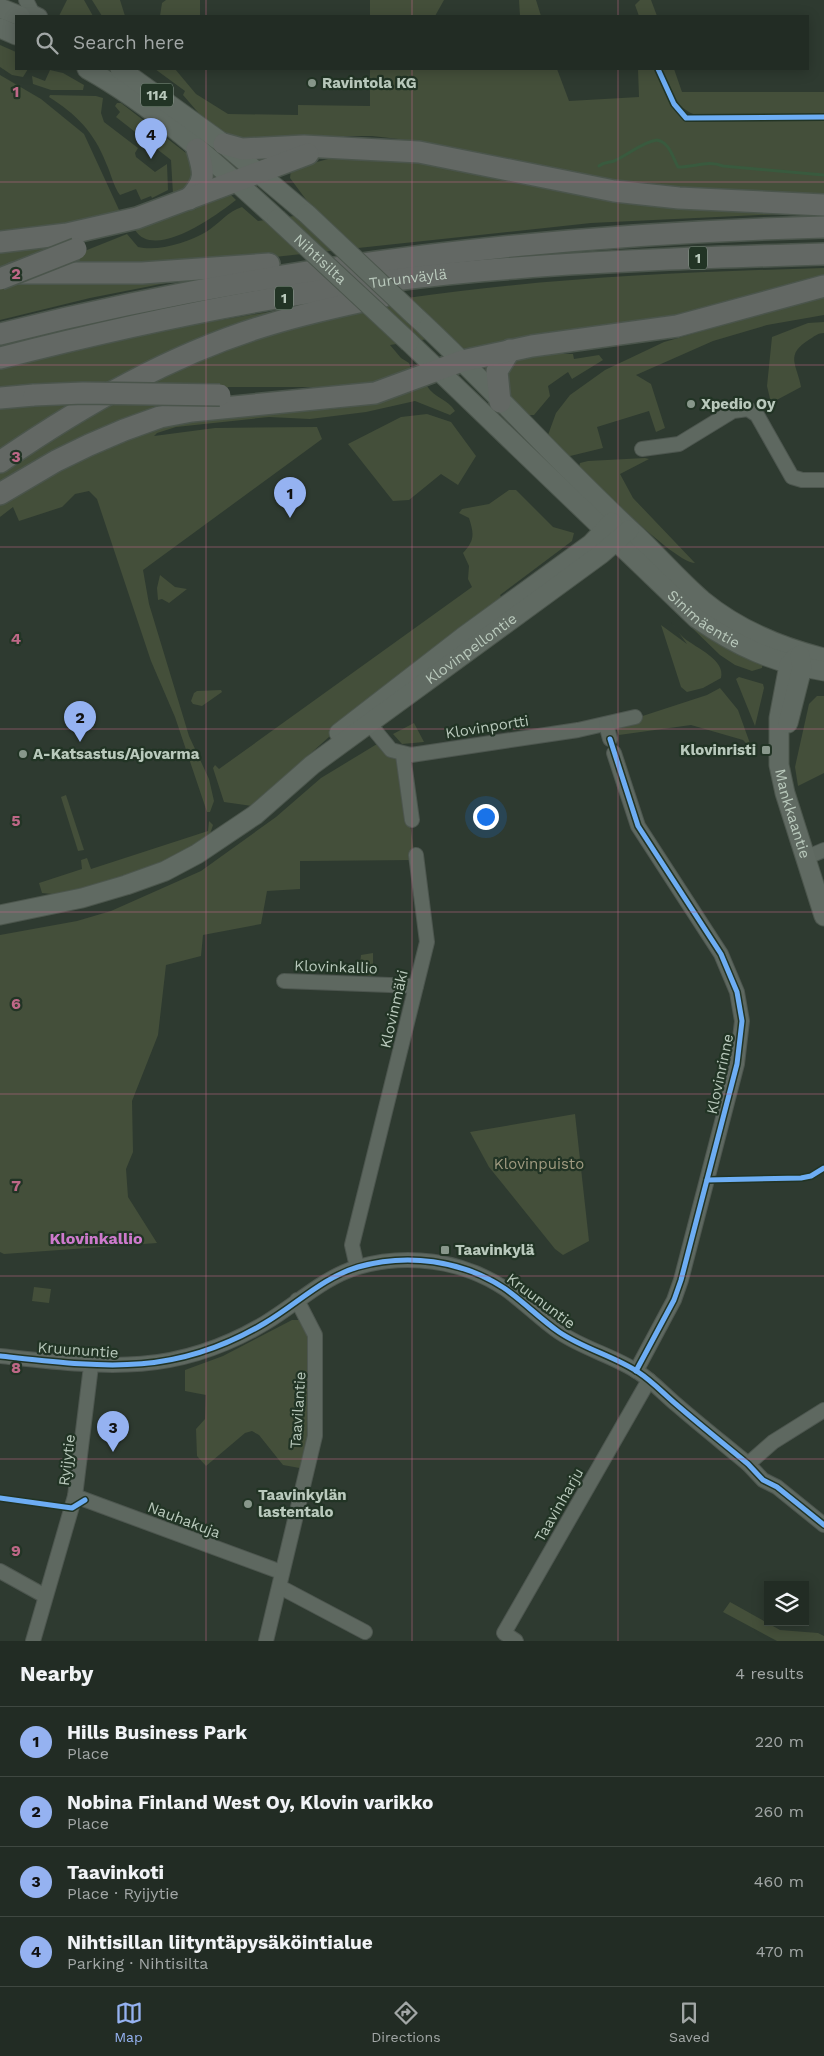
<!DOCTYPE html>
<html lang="en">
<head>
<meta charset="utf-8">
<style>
	body { margin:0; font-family:"Work Sans",sans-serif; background:#2e3831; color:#f1f3f6 }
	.controls { position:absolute; right:15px; bottom:15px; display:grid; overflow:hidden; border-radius:0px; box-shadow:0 2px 12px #0003 }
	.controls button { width:45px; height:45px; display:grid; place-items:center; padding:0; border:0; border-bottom:1px solid #3f4841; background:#222c24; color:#f1f3f6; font:25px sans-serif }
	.you { position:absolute; left:485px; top:816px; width:18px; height:18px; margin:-12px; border:4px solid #fff; border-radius:50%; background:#1a73e8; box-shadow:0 0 0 8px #1a73e833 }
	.badge { display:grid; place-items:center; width:32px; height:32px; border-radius:50%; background:#95b2f1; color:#111; font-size:16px; font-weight:700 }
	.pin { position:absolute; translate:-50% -41px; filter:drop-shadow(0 1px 2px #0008) }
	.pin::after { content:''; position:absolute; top:26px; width:18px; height:15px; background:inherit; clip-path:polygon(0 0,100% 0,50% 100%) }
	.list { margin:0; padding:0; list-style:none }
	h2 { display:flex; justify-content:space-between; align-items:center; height:65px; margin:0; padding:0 20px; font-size:21px }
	h2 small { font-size:16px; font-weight:400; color:#a2a7a6 }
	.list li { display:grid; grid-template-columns:32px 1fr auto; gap:15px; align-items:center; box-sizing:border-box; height:70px; padding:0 20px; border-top:1px solid #3f4841 }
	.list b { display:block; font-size:19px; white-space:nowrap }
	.list p { margin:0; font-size:16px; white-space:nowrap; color:#a2a7a6 }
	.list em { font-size:16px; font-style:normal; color:#a2a7a6 }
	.icon { flex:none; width:28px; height:28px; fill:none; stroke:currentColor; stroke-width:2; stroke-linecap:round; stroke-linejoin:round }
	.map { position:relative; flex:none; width:824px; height:1641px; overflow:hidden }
	.search { position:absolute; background:#222c24; box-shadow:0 2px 12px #0003; left:15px; right:15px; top:15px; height:55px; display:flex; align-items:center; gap:12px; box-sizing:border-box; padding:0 18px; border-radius:0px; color:#a2a7a6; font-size:19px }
	.sheet { height:345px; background:#222c24 }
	nav { display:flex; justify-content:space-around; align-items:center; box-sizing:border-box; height:70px; border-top:1px solid #3f4841; background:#222c24; font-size:14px; color:#a2a7a6 }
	nav a { display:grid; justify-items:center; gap:2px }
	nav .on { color:#95b2f1 }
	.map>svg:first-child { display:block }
	.green { fill:#444f3a }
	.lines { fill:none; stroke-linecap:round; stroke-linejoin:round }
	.stream { stroke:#395a3e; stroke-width:3 }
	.minor-casing { stroke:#4d564f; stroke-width:16 }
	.major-casing { stroke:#4c564d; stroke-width:21 }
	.highway-casing { stroke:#4b554c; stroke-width:24 }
	.minor { stroke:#5e6860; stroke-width:14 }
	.major { stroke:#606a62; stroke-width:19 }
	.highway { stroke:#636864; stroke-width:21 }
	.major-bridge-casing { stroke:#4c564d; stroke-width:21; stroke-linecap:butt }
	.highway-bridge-casing { stroke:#4b554c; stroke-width:24; stroke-linecap:butt }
	.major-bridge { stroke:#606a62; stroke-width:19 }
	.highway-bridge { stroke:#636864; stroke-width:21 }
	.cycleway-casing { stroke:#223425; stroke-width:8 }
	.cycleway { stroke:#6dadf4; stroke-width:5 }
	.grid { fill:none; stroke:#be6887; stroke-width:1; stroke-opacity:0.55 }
	.poi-dot { fill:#88978b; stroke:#223425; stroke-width:2 }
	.labels { text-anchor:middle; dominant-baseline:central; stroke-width:4.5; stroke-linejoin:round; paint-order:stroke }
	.shield { fill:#223425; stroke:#8c9c8f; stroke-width:1 }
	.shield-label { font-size:14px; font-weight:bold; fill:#b9c9bc }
	.poi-label { font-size:15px; font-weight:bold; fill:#b9c9bc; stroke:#223425; text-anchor:start }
	.street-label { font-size:15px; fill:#b9c9bc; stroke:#223425 }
	.park-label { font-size:15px; fill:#a19b81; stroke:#223425 }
	.neighbourhood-label { font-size:16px; font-weight:bold; fill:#cd7acc; stroke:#223425 }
	.grid-label { font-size:16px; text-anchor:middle; font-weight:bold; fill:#be6887; stroke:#223425; stroke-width:4.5; stroke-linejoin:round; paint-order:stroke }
</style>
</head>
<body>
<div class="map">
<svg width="824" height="1641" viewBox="0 0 824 1641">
	<rect width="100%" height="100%" fill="#2e3a30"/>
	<g class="green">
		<polygon points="67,0 84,0 93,16 59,16"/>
		<polygon points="92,0 120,0 125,16 102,16"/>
		<polygon points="166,0 200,0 200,16 160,16 162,3"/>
		<polygon points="370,0 444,0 435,16 370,16"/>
		<polygon points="519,0 536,0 541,16 520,16"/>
		<polygon points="640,0 651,0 657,16 639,16 635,5"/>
		<polygon points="0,45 16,52 16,69 28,69 23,77 12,75 0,67"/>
		<path d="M155,69H175L196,94L228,114L298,115V105L370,106V69H557L569,101L639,97L638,69H656C665,90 671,115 695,122L824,119V199L621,184L425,142L372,136H327L255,142L224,135L202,117L183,95L185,91Z"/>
		<path d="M661,69H674L682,92H824V115L702,117C676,111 671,91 661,69Z"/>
		<polygon points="50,70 63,73 84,85 83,90 51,90 33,84 32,76 45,81"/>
		<polygon points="0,75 41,99 84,134 120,212 101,221 0,235"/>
		<path d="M50,95L96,96L103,98L101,113L104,122L138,148L135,153L136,157L155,172L167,164L168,190L152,198L151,196L141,200L136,189L120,195C113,186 111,173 106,163C94,132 76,114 49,97Z"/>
		<polygon points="117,103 121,103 186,153 194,162 190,188 173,194 171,160 116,117 120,112 115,106"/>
		<path d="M385,158L824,212L591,223L218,263L53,268L0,267V247L66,240L82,252L127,234L138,247C158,252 189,242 206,232C219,224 228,211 242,207L258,221L316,213L290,178L291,169L328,159Z"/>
		<path d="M230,194L236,200C217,215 154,261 135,230Z"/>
		<path d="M824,268V281L703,313L465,352L447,336L390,345L401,358L409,363L411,369L379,381L345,387H228L211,404L0,488V469L96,408L245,340L407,298C545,278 684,272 824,268Z"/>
		<polygon points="212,274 90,298 0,320 0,278"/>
		<polygon points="824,293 824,315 767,325 713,341 636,375 651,384 665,428 656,432 649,411 597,427 603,448 566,457 548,435 556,413 570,395 605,370 664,342 748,318 785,302"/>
		<polygon points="327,302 258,324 0,457 0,369 174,328"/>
		<path d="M824,322V333C818,333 815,336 810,339C784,355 797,364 801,387L771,403L767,386L772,337L808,323Z"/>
		<path d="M553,354H573L574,359L599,355L603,360L572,379L568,372L548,386L550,396L534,415H529L508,394L507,367C519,353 536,355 553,354Z"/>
		<path d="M427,386C434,398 448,399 455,411L450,415L415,401L366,412L310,419L269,417L176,427L157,433L154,436L215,428L317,427L322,439L143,570L149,604L189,736L209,779L214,801L210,812H207L175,717L151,661L97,499L89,491L75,494L62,507L19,521L13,507L0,517V501L58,468L176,420L270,411L334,409L384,401Z"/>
		<polygon points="427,414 451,422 476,456 458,485 441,474 409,500 393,501 348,444 401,417"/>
		<path d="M645,458L649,459L620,474L633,498L695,563C675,563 597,484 579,467L580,463L588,461Z"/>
		<path d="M509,490H516L553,527L574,533L572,541L500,595L502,599L359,710L252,806L224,802L213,768L215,765L219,769L472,587L468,579L469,566L463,553C475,540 474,534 469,518L459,513L462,509L489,504Z"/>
		<polygon points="625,563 763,663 762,668 752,671 735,665 720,655"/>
		<polygon points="160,575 175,587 187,589 169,603 162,599 158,600 157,588"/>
		<path d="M671,622C675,627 679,634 684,638C696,648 726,660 721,678L703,688L687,692L681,687L661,625L687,644Z"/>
		<polygon points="739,677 763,684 764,688 755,726 736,679"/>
		<polygon points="720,688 738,710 752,749 743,740 691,725 619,735 615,725 707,695"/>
		<polygon points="221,690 222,692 202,706 193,704 191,701 194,693 197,691"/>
		<polygon points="817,696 824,696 824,773 798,786 795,767 809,704"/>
		<polygon points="414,723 424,742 402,744 393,734"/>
		<polygon points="377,744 402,763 415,860 300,861 300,889 267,891 261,924 203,935 201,956 166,965 158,1035 132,1101 133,1152 126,1169 128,1197 157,1243 4,1254 0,1252 0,935 77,921 111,911 201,871 276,817 321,778"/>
		<polygon points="66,795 84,850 78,851 61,797"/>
		<polygon points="209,821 213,825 208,840 163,864 54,898 52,894 42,893 39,883 82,869 81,860 87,858 91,869 208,831"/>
		<polygon points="373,953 373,976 359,975 361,955"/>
		<polygon points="575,1114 589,1241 563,1255 555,1249 489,1167 470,1132"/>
		<polygon points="34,1287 51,1289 49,1303 32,1301"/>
		<polygon points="292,1320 300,1320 312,1338 310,1436 305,1469 283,1465 259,1435 252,1431 245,1433 206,1466 197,1456 196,1429 205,1419 206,1395 185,1391 185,1370 223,1356"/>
		<polygon points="730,1602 780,1630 818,1633 824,1636 824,1641 777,1641 723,1612"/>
	</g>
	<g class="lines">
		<path class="stream" d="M599,166C604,162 608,163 614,161C628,155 642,142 657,140C670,143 672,156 678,167C695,167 708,160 723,166L824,175"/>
		<defs>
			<g id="minor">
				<polyline points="26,0 32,12 40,16"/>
				<polyline points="642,449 679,444 733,411 748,409 757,415 792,477 802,480 824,480"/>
				<polyline points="363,716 391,750 411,755 578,730 635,717"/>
				<polyline points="606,724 610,739"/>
				<polyline points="614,753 638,826 721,954 737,992 742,1021 737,1064 681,1280 674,1300 636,1371"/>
				<polyline points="403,755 412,820"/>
				<polyline points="805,858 824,850"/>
				<polyline points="284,981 416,986"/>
				<polyline points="357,1267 352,1245 427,942 416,855"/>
				<path d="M0,1356C101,1367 173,1378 265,1323C297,1304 322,1278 358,1267C407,1253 461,1260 504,1288C523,1301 540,1319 559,1332C584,1349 614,1356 638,1372C652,1381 664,1394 677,1405C700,1425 724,1444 748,1464L763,1480L777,1487L824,1525"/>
				<polyline points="748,1464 773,1442 824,1410"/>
				<polyline points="75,1496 281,1572"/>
				<polyline points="0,1571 45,1596"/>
				<polyline points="280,1587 365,1632"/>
				<polyline points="33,1641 75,1496 91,1366"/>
				<polyline points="266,1641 315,1436 315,1335 297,1300"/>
				<polyline points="516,1641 504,1633 649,1380"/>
			</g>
			<g id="major">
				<polyline points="0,8 20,16"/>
				<polyline points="0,28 16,35"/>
				<path d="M87,69C157,108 218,165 277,219"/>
				<polyline points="120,69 224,144 307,214"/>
				<path d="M414,315C491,386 560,465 637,536C659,557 679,580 702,600C737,629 780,647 824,658"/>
				<path id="s1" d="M409,342L696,618C738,647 773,663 824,671"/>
				<path id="s2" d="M796,657L789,665L779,718V765L785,793L824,916"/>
				<polyline points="788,723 802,668 800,655"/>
				<polyline points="339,733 463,637 591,544 612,522"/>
				<path id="s3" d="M0,915L82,898L126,885L165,871L197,854L255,815L312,765L601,554L629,530"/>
			</g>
			<g id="highway">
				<polyline points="224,144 242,149 304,146 419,152 614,191 679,198 824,205"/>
				<path d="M189,199C207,180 204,172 197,149"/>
				<polyline points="0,242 67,234 137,218 308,154"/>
				<polyline points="14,273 142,273 269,264"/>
				<path d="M0,334C271,266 545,234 824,227"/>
				<path id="s4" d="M0,358C168,315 342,280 515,268C618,260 721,257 824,254"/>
				<polyline points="0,398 34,395"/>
				<polyline points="500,402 497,371 510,350"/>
				<path d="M0,462C83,405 173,353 271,324C307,313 344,305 382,297"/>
				<polyline points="0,494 56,461 89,445 124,430 160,417 192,411 375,393 462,361 532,346 677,326 824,286"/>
			</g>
		</defs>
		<use href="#minor" class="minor-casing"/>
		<use href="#major" class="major-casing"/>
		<use href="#highway" class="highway-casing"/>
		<use href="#minor" class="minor"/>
		<use href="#major" class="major"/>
		<use href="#highway" class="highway"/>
		<defs>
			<g id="major-bridge">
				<polyline points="307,214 414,315"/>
				<path id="s5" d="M277,219L409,342"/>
			</g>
			<g id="highway-bridge">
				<polyline points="0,279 76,249"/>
				<polyline points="34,395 83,393 220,395"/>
			</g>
		</defs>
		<use href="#major-bridge" class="major-bridge-casing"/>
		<use href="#highway-bridge" class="highway-bridge-casing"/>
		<use href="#major-bridge" class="major-bridge"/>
		<use href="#highway-bridge" class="highway-bridge"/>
		<defs>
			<g id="cycleway">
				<polyline points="658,69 674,104 686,118 824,117"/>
				<polyline points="610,739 638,826 721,954 737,992 742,1021 737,1064 681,1280 674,1300 636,1371"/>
				<polyline points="707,1180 801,1178 811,1176 824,1168"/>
				<path d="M0,1356C101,1367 173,1378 265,1323C297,1304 322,1278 358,1267C407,1253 461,1260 504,1288C523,1301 540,1319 559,1332C584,1349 614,1356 638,1372C652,1381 664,1394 677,1405C700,1425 724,1444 748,1464L763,1480L777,1487L824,1525"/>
				<polyline points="0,1498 72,1508 85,1500"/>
			</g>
		</defs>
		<use href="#cycleway" class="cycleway-casing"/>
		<use href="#cycleway" class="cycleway"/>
	</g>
	<path class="grid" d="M206,0V16M412,0V16M618,0V16M206,69V1641M412,69V1641M618,69V1641M0,182H824M0,365H824M0,547H824M0,729H824M0,912H824M0,1094H824M0,1276H824M0,1459H824"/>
	<g class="poi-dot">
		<circle cx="312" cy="83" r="5"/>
		<circle cx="691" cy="404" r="5"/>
		<rect x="761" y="745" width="10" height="10" rx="2.5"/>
		<circle cx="23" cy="754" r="5"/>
		<rect x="440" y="1245" width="10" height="10" rx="2.5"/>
		<circle cx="248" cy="1504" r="5"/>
	</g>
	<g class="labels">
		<g class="shield">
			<rect x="141" y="83.5" width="32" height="23" rx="4"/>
			<rect x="689" y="246.5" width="18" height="23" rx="4"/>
			<rect x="275" y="286.5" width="18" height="23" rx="4"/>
		</g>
		<g class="shield-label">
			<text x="157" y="95">114</text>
			<text x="698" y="258">1</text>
			<text x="284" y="298">1</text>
		</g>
		<g class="poi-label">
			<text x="322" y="83">Ravintola KG</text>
			<text x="701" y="404">Xpedio Oy</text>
			<text x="756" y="750" text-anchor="end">Klovinristi</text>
			<text x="33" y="754">A-Katsastus/Ajovarma</text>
			<text x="455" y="1250">Taavinkylä</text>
			<text x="258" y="1495">Taavinkylän<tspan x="258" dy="17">lastentalo</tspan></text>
		</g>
		<g class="street-label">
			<text stroke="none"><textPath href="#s5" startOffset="59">Nihtisilta</textPath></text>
			<text stroke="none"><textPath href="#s4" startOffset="416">Turunväylä</textPath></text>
			<text stroke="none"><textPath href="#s1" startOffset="405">Sinimäentie</textPath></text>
			<text stroke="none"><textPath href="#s3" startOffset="550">Klovinpellontie</textPath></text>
			<text transform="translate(487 727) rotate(-9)">Klovinportti</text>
			<text stroke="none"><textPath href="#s2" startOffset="162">Mankkaantie</textPath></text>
			<text transform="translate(336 967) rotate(2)">Klovinkallio</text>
			<text transform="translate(394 1009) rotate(-77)">Klovinmäki</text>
			<text transform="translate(720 1074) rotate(-78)">Klovinrinne</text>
			<text transform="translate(541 1301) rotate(37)">Kruununtie</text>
			<text transform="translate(78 1350) rotate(4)">Kruununtie</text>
			<text transform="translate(298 1410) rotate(-86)">Taavilantie</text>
			<text transform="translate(67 1460) rotate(-83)">Ryijytie</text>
			<text transform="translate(559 1505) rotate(-60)">Taavinharju</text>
			<text transform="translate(184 1520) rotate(21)">Nauhakuja</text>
		</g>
		<g class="park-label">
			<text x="539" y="1164">Klovinpuisto</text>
		</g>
		<g class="neighbourhood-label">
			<text x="96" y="1238">Klovinkallio</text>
		</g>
	</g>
	<g class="grid-label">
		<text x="16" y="97">1</text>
		<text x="16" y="279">2</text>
		<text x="16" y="462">3</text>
		<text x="16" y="644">4</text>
		<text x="16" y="826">5</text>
		<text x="16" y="1009">6</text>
		<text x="16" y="1191">7</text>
		<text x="16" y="1373">8</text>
		<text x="16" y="1556">9</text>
	</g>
</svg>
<div class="controls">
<button><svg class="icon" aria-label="layers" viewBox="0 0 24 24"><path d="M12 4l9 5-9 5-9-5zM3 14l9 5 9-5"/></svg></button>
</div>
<div class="you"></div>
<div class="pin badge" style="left:290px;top:518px">1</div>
<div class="pin badge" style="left:80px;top:742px">2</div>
<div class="pin badge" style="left:113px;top:1452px">3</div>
<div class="pin badge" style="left:151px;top:159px">4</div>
<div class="search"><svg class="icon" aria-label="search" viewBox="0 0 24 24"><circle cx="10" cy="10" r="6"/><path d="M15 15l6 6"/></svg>Search here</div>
</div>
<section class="sheet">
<h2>Nearby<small>4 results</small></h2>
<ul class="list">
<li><span class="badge">1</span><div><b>Hills Business Park</b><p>Place</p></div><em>220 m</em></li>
<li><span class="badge">2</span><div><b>Nobina Finland West Oy, Klovin varikko</b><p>Place</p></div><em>260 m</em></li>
<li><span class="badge">3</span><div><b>Taavinkoti</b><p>Place · Ryijytie</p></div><em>460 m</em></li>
<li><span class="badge">4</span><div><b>Nihtisillan liityntäpysäköintialue</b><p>Parking · Nihtisilta</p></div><em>470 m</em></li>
</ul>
</section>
<nav>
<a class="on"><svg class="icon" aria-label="map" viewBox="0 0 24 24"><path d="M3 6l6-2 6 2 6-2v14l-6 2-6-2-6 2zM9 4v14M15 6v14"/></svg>Map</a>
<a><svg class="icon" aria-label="directions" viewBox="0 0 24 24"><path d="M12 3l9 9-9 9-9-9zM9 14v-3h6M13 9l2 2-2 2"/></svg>Directions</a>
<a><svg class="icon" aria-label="saved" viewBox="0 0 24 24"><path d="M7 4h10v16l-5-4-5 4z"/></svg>Saved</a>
</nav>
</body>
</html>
